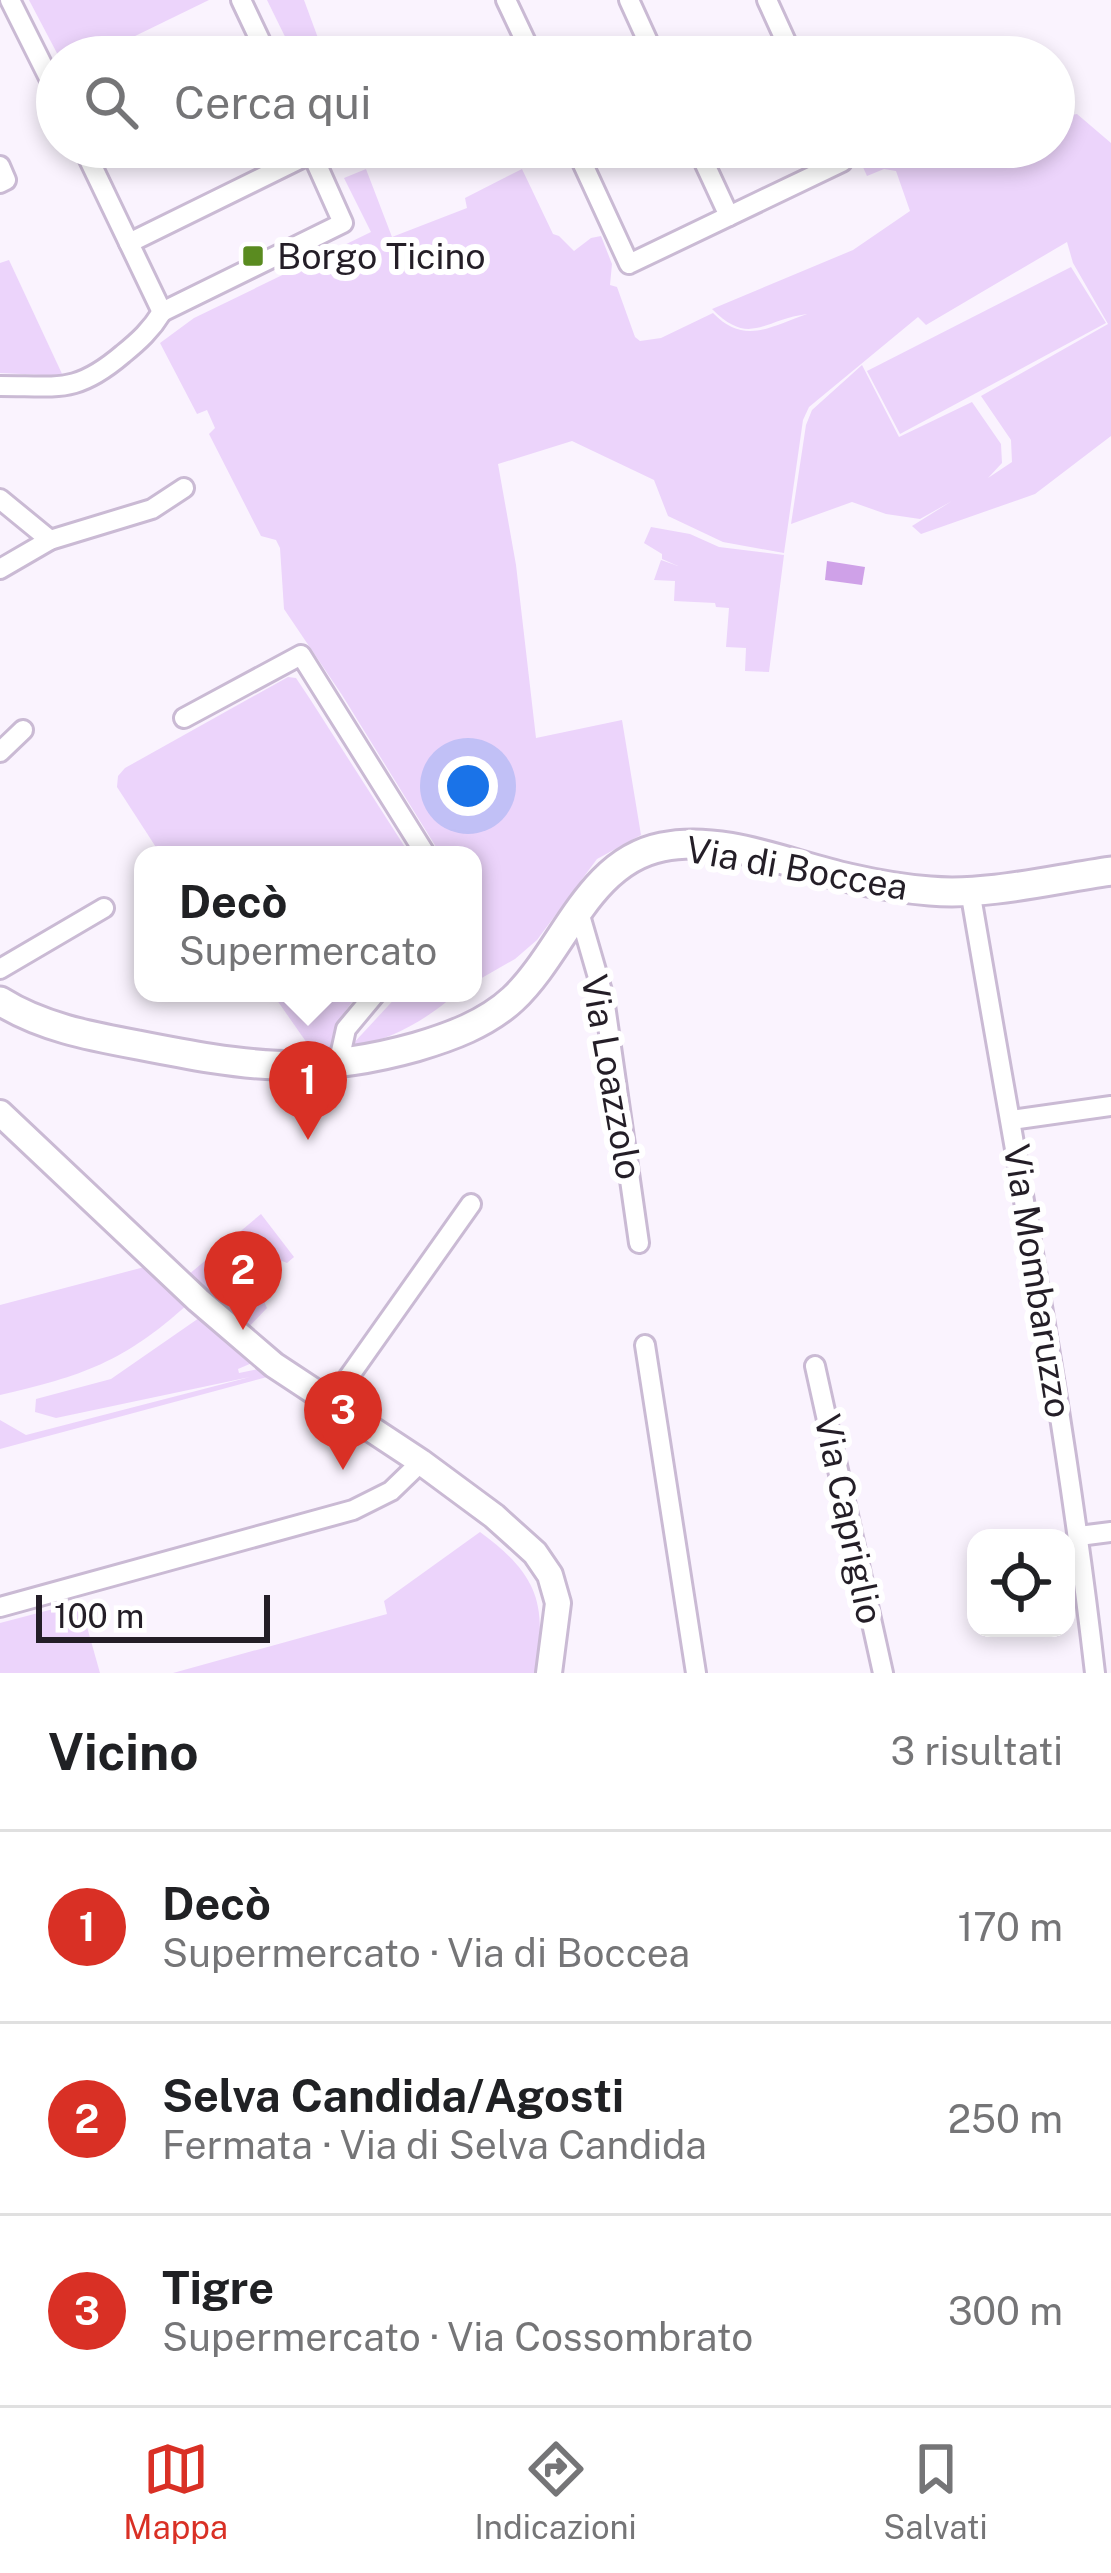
<!DOCTYPE html>
<html lang="it">
<head>
<meta charset="utf-8">
<style>
	body { margin:0; font-family:"Public Sans",sans-serif; background:#f2f2f2; color:#202124 }
	.controls { position:absolute; right:36px; bottom:36px; display:grid; overflow:hidden; border-radius:24px; box-shadow:0 6px 18px #0003 }
	.controls button { width:108px; height:108px; display:grid; place-items:center; padding:0; border:0; border-bottom:3px solid #e0e0e0; background:#fff; color:#202124; font:60px sans-serif }
	.scale { position:absolute; left:36px; bottom:30px; width:234px; box-sizing:border-box; padding-left:12px; border:6px solid #241e27; border-top:0; font-size:33px; line-height:42px; white-space:nowrap; color:#241e27; -webkit-text-stroke:9px #fff; paint-order:stroke }
	.you { position:absolute; left:468px; top:786px; width:42px; height:42px; margin:-30px; border:9px solid #fff; border-radius:50%; background:#1a73e8; box-shadow:0 0 0 18px #1a73e833 }
	.badge { display:grid; place-items:center; width:78px; height:78px; border-radius:50%; background:#d93025; color:#fff; font-size:39px; font-weight:700 }
	.pin { position:absolute; translate:-50% -99px; filter:drop-shadow(0 3px 6px #0008) }
	.pin::after { content:''; position:absolute; top:63px; width:42px; height:36px; background:inherit; clip-path:polygon(0 0,100% 0,50% 100%) }
	.popup { position:absolute; left:134px; top:846px; width:348px; height:156px; box-sizing:border-box; display:grid; place-content:center; border-radius:24px; background:#fff; filter:drop-shadow(0 3px 9px #0005); font-size:39px; white-space:nowrap; color:#757577 }
	.popup b { font-size:45px; color:#202124 }
	.popup::after { content:''; position:absolute; left:50%; top:100%; margin-left:-24px; border:24px solid transparent; border-top-color:#fff }
	.list { margin:0; padding:0; list-style:none }
	h2 { display:flex; justify-content:space-between; align-items:center; height:156px; margin:0; padding:0 48px; font-size:51px }
	h2 small { font-size:39px; font-weight:400; color:#757577 }
	.list li { display:grid; grid-template-columns:78px 1fr auto; gap:36px; align-items:center; box-sizing:border-box; height:192px; padding:0 48px; border-top:3px solid #e0e0e0 }
	.list b { display:block; font-size:45px; white-space:nowrap }
	.list p { margin:0; font-size:39px; white-space:nowrap; color:#757577 }
	.list em { font-size:39px; font-style:normal; color:#757577 }
	.icon { flex:none; width:66px; height:66px; fill:none; stroke:currentColor; stroke-width:2; stroke-linecap:round; stroke-linejoin:round }
	.map { position:relative; flex:none; width:1111px; height:1673px; overflow:hidden }
	.search { position:absolute; background:#fff; box-shadow:0 6px 18px #0003; left:36px; right:36px; top:36px; height:132px; display:flex; align-items:center; gap:30px; box-sizing:border-box; padding:0 42px; border-radius:66px; color:#757577; font-size:45px }
	.sheet { height:732px; background:#fff }
	nav { display:flex; justify-content:space-around; align-items:center; box-sizing:border-box; height:168px; border-top:3px solid #e0e0e0; background:#fff; font-size:33px; color:#757577 }
	nav a { display:grid; justify-items:center; gap:6px }
	nav .on { color:#d93025 }
	.map>svg:first-child { display:block }
	.green { fill:#ecd4fb }
	.water { fill:#cfa1e8 }
	.lines { fill:none; stroke-linecap:round; stroke-linejoin:round }
	.minor-casing { stroke:#cabad4; stroke-width:24 }
	.tertiary-casing { stroke:#cabad4; stroke-width:30 }
	.secondary-casing { stroke:#cabad4; stroke-width:33 }
	.minor { stroke:#fff; stroke-width:18 }
	.tertiary { stroke:#fff; stroke-width:24 }
	.secondary { stroke:#fff; stroke-width:27 }
	.poi-dot { fill:#5a8b20; stroke:#fff; stroke-width:4.5 }
	.labels { text-anchor:middle; dominant-baseline:central; stroke-width:12; stroke-linejoin:round; paint-order:stroke }
	.poi-label { font-size:36px; fill:#241e27; stroke:#fff; text-anchor:start }
	.street-label { font-size:36px; fill:#241e27; stroke:#fff }
</style>
</head>
<body>
<div class="map">
<svg width="1111" height="1673" viewBox="0 0 1111 1673">
	<rect width="100%" height="100%" fill="#faf3fe"/>
	<g class="green">
		<polygon points="29,0 209,0 92,57 59,57"/>
		<polygon points="267,0 304,0 325,57 295,57"/>
		<path d="M1077,114L1111,143V436L1035,494L921,534L912,526L952,501L920,519L886,514L852,502L791,524L806,425L812,410L862,365L899,437L972,402L1001,444L1002,463L988,478L1012,462L1011,440L981,396L1108,324L1073,263L1067,242L926,325L918,317L809,407L803,420L784,553L723,542L668,516L654,480L572,441L498,464L516,565L536,738L622,720L641,835L597,859L537,940L515,959L473,983V855H441L342,695L284,609L280,548L276,540L261,536L209,434L215,428L207,410L197,414L160,343L194,318L371,232L344,178L366,169L392,237L467,208L465,198L522,169L553,234L559,236L574,251L591,238L601,236L612,264L610,285L617,287L635,337L640,341L661,338L713,313C744,345 770,327 807,314C762,320 750,347 712,309L853,250L910,211L896,171L884,169L867,176L862,165L916,147H1054V118Z"/>
		<polygon points="9,260 63,376 0,373 0,263"/>
		<polygon points="1071,267 1106,323 900,434 867,371"/>
		<polygon points="651,527 690,534 719,547 784,555 769,672 745,671 746,648 726,647 729,608 716,607 715,603 674,601 675,581 654,580 661,560 678,566 662,559 662,554 644,543"/>
		<polygon points="288,677 296,678 310,699 410,855 161,855 117,787 118,776 125,768"/>
		<path d="M272,993H361C342,1012 335,1023 338,1050L316,1056Z"/>
		<path d="M400,993H457C426,1020 392,1040 350,1047Z"/>
		<polygon points="261,1214 294,1257 287,1263 282,1261 261,1295 267,1308 246,1330 188,1275"/>
		<path d="M152,1265L188,1304C124,1362 82,1376 0,1395V1305Z"/>
		<polygon points="199,1318 209,1322 252,1363 238,1369 239,1373 259,1369 271,1376 0,1449 0,1420 26,1435 250,1377 56,1418 35,1412 36,1399 111,1379"/>
		<path d="M480,1532C537,1574 548,1603 535,1673H173L387,1614L384,1601Z"/>
		<polygon points="80,1602 100,1673 0,1673 0,1623"/>
	</g>
	<polygon class="water" points="827,561 865,567 862,585 825,580"/>
	<g class="lines">
		<defs>
			<g id="minor">
				<polyline points="10,0 57,94"/>
				<polyline points="241,0 268,57"/>
				<polyline points="506,0 533,57"/>
				<polyline points="629,0 655,57"/>
				<polyline points="767,0 793,57"/>
				<polyline points="83,147 162,312"/>
				<polyline points="575,147 629,264 842,162 835,147"/>
				<polyline points="697,147 729,216"/>
				<polyline points="0,166 6,180 0,183"/>
				<polyline points="129,243 312,153"/>
				<polyline points="162,312 343,223 309,147"/>
				<path d="M0,386C59,386 76,394 123,354C139,341 151,330 162,312"/>
				<polyline points="0,499 50,540"/>
				<polyline points="0,569 50,540 152,509 184,488"/>
				<polyline points="184,718 301,655 426,855"/>
				<polyline points="0,752 23,730"/>
				<path d="M970,890C1014,1151 1065,1410 1095,1673"/>
				<polyline points="579,912 604,998 639,1243"/>
				<polyline points="0,969 104,908"/>
				<polyline points="338,1065 346,1029 376,993"/>
				<polyline points="1012,1120 1111,1106"/>
				<polyline points="645,1345 696,1673"/>
				<polyline points="815,1366 883,1673"/>
				<polyline points="331,1402 471,1204"/>
				<polyline points="1079,1536 1111,1532"/>
				<polyline points="0,1607 353,1510 391,1491 421,1462"/>
			</g>
			<polyline id="tertiary" points="0,1113 198,1300 274,1365 421,1462 494,1516 535,1553 550,1575 558,1603 549,1673"/>
			<path id="secondary" d="M0,1001C41,1027 90,1036 138,1045C244,1066 309,1077 416,1047C450,1037 486,1024 513,999C564,951 587,862 662,847C723,834 790,865 849,878C875,884 904,889 930,891C989,896 1053,879 1111,871"/>
		</defs>
		<use href="#minor" class="minor-casing"/>
		<use href="#tertiary" class="tertiary-casing"/>
		<use href="#secondary" class="secondary-casing"/>
		<use href="#minor" class="minor"/>
		<use href="#tertiary" class="tertiary"/>
		<use href="#secondary" class="secondary"/>
	</g>
	<rect class="poi-dot" x="241" y="244" width="24" height="24" rx="6"/>
	<g class="labels">
		<g class="poi-label">
			<text x="277" y="256">Borgo Ticino</text>
		</g>
		<g class="street-label">
			<text transform="translate(797 868) rotate(10)">Via di Boccea</text>
			<text transform="translate(612 1077) rotate(80)">Via Loazzolo</text>
			<text transform="translate(1038 1281) rotate(81)">Via Mombaruzzo</text>
			<text transform="translate(849 1519) rotate(78)">Via Capriglio</text>
		</g>
	</g>
</svg>
<div class="controls">
<button><svg class="icon" aria-label="locate" viewBox="0 0 24 24"><circle cx="12" cy="12" r="6"/><path d="M12 2v4M12 18v4M2 12h4M18 12h4"/></svg></button>
</div>
<div class="scale">100 m</div>
<div class="you"></div>
<div class="pin badge" style="left:308px;top:1140px">1</div>
<div class="popup"><b>Decò</b>Supermercato</div>
<div class="pin badge" style="left:243px;top:1330px">2</div>
<div class="pin badge" style="left:343px;top:1470px">3</div>
<div class="search"><svg class="icon" aria-label="search" viewBox="0 0 24 24"><circle cx="10" cy="10" r="6"/><path d="M15 15l6 6"/></svg>Cerca qui</div>
</div>
<section class="sheet">
<h2>Vicino<small>3 risultati</small></h2>
<ul class="list">
<li><span class="badge">1</span><div><b>Decò</b><p>Supermercato · Via di Boccea</p></div><em>170 m</em></li>
<li><span class="badge">2</span><div><b>Selva Candida/Agosti</b><p>Fermata · Via di Selva Candida</p></div><em>250 m</em></li>
<li><span class="badge">3</span><div><b>Tigre</b><p>Supermercato · Via Cossombrato</p></div><em>300 m</em></li>
</ul>
</section>
<nav>
<a class="on"><svg class="icon" aria-label="map" viewBox="0 0 24 24"><path d="M3 6l6-2 6 2 6-2v14l-6 2-6-2-6 2zM9 4v14M15 6v14"/></svg>Mappa</a>
<a><svg class="icon" aria-label="directions" viewBox="0 0 24 24"><path d="M12 3l9 9-9 9-9-9zM9 14v-3h6M13 9l2 2-2 2"/></svg>Indicazioni</a>
<a><svg class="icon" aria-label="saved" viewBox="0 0 24 24"><path d="M7 4h10v16l-5-4-5 4z"/></svg>Salvati</a>
</nav>
</body>
</html>
